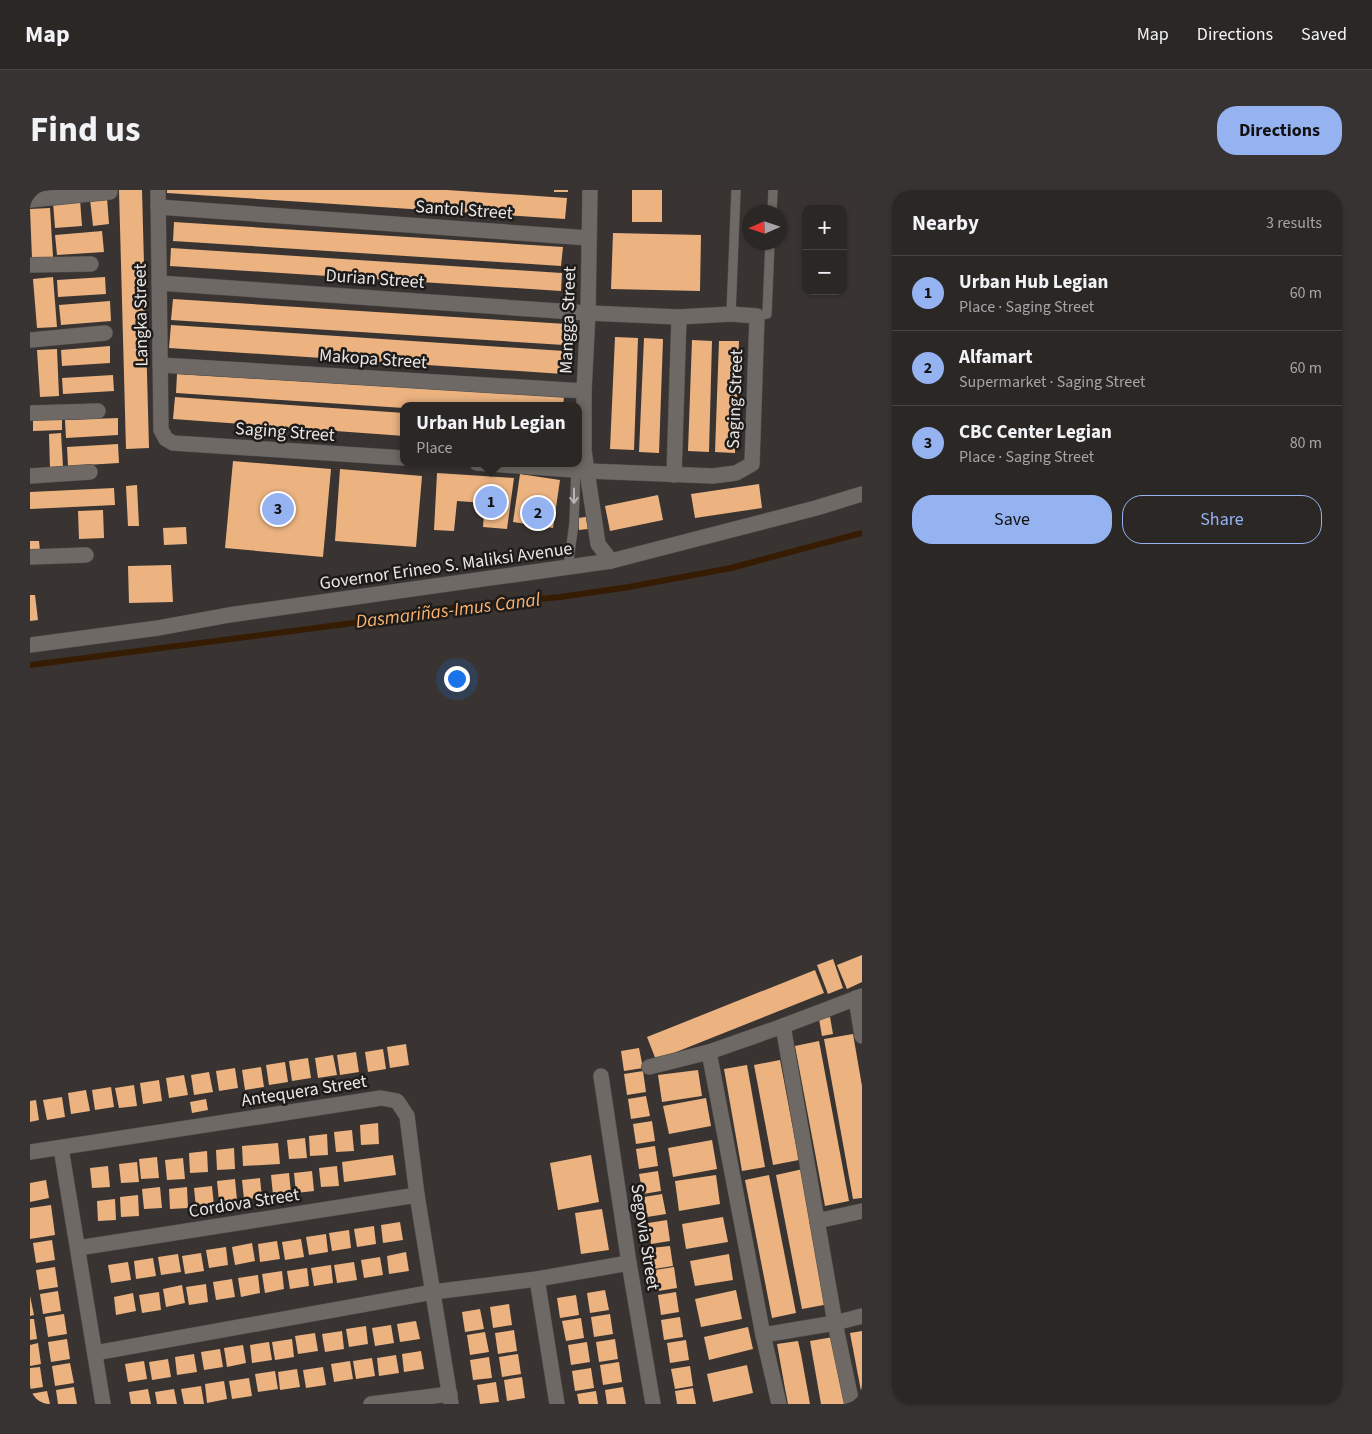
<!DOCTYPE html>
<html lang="en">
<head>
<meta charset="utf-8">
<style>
	body { margin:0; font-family:"Source Sans 3",sans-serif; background:#373332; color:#f1f3f6 }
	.controls { position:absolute; right:15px; top:15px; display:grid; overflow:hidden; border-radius:10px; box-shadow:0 1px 4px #0004 }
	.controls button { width:45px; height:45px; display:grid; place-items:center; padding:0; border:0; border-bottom:1px solid #474442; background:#2b2725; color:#f1f3f6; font:25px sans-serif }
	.compass { position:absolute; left:712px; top:15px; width:45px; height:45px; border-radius:50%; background:#2b2725; box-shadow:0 1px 4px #0004; rotate:267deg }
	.you { position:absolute; left:426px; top:488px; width:18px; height:18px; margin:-12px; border:4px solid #fff; border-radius:50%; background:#1a73e8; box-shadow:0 0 0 8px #1a73e833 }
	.badge { display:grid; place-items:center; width:32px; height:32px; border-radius:50%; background:#95b2f1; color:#111; font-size:16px; font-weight:700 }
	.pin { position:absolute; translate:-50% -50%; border:2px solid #fff; box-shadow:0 1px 5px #0006 }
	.popup { position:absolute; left:370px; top:212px; width:182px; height:65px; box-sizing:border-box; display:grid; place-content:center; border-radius:10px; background:#2b2725; filter:drop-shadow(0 1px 4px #0005); font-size:16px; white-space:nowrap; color:#a6a5a7 }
	.popup b { font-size:19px; color:#f1f3f6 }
	.popup::after { content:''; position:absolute; left:50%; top:100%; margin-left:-10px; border:10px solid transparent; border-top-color:#2b2725 }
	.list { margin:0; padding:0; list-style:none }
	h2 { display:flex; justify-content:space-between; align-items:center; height:65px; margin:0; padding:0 20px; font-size:21px }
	h2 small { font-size:16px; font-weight:400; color:#a6a5a7 }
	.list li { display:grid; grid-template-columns:32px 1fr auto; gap:15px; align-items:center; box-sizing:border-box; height:75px; padding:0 20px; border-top:1px solid #474442 }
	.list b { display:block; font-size:19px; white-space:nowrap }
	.list p { margin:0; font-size:16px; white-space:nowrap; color:#a6a5a7 }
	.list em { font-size:16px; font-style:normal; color:#a6a5a7 }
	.actions { display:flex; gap:10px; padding:15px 20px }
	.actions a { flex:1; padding:11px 0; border:1px solid #95b2f1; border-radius:20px; text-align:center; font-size:18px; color:#95b2f1 }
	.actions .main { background:#95b2f1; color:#111 }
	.map { position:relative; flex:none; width:832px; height:1214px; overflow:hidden; border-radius:20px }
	header { display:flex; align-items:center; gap:30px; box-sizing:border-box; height:70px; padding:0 25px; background:#2b2725; border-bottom:1px solid #474442 }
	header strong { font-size:24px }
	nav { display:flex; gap:28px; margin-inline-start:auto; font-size:18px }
	.intro { display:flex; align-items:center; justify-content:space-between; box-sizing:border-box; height:120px; padding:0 30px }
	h1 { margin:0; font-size:35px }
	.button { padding:12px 22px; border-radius:20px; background:#95b2f1; color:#111; font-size:18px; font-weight:700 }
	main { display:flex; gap:30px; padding:0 30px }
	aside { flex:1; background:#2b2725; border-radius:20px; box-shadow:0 1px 4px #0004 }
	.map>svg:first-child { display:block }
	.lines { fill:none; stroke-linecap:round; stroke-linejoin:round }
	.stream { stroke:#361c02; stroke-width:6 }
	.building { fill:#ecb381 }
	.service-casing { stroke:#54514e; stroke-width:10 }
	.minor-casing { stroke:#54514e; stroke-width:16 }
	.secondary-casing { stroke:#54514e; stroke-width:16 }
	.service { stroke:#6e6965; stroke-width:9 }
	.minor { stroke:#6e6965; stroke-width:15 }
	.secondary { stroke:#6e6965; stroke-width:15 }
	.oneway { stroke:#b8b4b1 }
	.labels { text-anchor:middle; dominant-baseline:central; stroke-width:5; stroke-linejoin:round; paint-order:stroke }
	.street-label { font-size:18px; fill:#e9e6e4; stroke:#1e1c1b }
	.water-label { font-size:19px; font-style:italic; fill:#feb26d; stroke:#1e1c1b }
</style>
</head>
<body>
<header>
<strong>Map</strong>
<nav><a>Map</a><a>Directions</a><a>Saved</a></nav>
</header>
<div class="intro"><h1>Find us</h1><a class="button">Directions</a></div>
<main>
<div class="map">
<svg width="832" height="1214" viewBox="0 0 832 1214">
	<rect width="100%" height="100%" fill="#393431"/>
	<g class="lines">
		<polyline class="stream" points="0,475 339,431 435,416 530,407 599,397 701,378 832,343"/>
	</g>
	<g class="building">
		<polygon points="89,0 112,0 119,258 96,259"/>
		<polygon points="137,0 417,0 537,8 535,29 137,3"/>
		<rect x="524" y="0" width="14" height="2"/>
		<rect x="602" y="0" width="30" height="32"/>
		<polygon points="77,8 79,34 63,36 60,9"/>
		<polygon points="50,10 52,36 25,38 23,12"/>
		<polygon points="20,18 23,67 2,68 0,19"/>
		<polygon points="144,32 533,57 531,76 143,51"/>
		<polygon points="72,41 74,62 27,65 25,45"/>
		<polygon points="583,43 671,45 670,101 581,99"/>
		<polygon points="141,58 532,83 531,101 140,76"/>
		<polygon points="23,87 27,137 7,138 3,89"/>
		<polygon points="75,87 76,104 28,107 27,90"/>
		<polygon points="143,109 536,134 534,155 141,130"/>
		<polygon points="80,111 81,131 31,135 29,115"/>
		<polygon points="141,135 534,161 533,184 139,158"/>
		<polygon points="585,147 608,148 604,260 580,259"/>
		<polygon points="614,148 633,149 629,263 609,262"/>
		<polygon points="662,150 682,151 679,262 658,261"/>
		<polygon points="689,151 709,151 705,263 685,262"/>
		<polygon points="80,156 80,173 32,176 31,160"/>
		<polygon points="27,159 29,206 10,207 7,160"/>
		<polygon points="147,184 534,207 533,216 374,216 374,218 146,203"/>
		<polygon points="83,185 84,201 33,204 32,188"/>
		<polygon points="145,207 374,223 374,246 143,229"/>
		<polygon points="32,228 32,240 3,241 3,229"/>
		<polygon points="88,228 88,245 36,248 35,230"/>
		<polygon points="31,243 33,277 20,278 19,244"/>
		<polygon points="88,254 89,273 38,276 37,257"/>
		<polygon points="203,271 301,279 293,367 195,358"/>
		<polygon points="310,279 392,286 386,357 305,351"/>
		<polygon points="407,283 484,288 477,339 453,337 455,313 427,311 424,341 404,340"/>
		<polygon points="490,284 530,290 523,338 483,332"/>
		<polygon points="729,294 732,318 665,328 661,304"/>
		<polygon points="107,295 109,336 98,336 96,296"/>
		<polygon points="84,298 85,315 0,319 0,302"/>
		<polygon points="628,305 633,330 580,341 575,316"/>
		<polygon points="73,320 74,348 49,349 48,321"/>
		<polygon points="556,327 558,339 549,340 548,328"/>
		<polygon points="156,337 157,354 134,355 133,338"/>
		<polygon points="0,351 9,351 10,361 0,361"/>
		<polygon points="141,375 143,412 99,413 98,376"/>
		<polygon points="0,405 5,405 8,430 0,431"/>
		<polygon points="832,765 832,792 817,799 807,775"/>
		<polygon points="803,769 813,798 798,804 787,775"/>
		<polygon points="785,780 794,803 626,870 617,847"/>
		<polygon points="800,827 803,844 792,846 789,829"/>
		<polygon points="823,844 832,896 832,1008 823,1009 794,849"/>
		<polygon points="789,851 819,1011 795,1016 765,856"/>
		<polygon points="376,854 379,875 360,878 357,857"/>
		<polygon points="609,858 613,878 594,881 591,861"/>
		<polygon points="353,859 356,879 338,882 335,862"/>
		<polygon points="326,862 329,882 310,885 307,865"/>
		<polygon points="303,865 307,885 288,888 285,868"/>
		<polygon points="278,868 281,888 262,891 259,871"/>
		<polygon points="750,870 769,970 743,975 724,875"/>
		<polygon points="255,872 258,892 239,895 236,875"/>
		<polygon points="717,875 735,977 712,981 694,879"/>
		<polygon points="231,877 234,897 215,900 212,880"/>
		<polygon points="205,878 208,898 189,901 186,881"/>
		<polygon points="668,880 672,906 632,912 628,885"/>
		<polygon points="613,881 616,902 597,905 594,884"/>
		<polygon points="179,882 183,902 164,905 161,885"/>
		<polygon points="154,885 158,905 139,908 136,888"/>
		<polygon points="129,890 132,911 113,914 110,893"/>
		<polygon points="104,895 107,916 89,918 85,898"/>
		<polygon points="81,897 84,917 65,920 62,900"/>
		<polygon points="56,900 60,921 41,924 38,903"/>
		<polygon points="616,906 620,926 601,929 598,909"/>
		<polygon points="32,907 35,927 17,930 13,910"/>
		<polygon points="676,908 681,936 639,944 633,916"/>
		<polygon points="176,909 178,920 162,923 160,912"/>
		<polygon points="6,910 9,930 0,932 0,911"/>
		<polygon points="622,931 625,951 606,954 603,934"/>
		<polygon points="348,933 349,954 331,955 330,935"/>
		<polygon points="322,940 324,961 306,962 304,942"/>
		<polygon points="297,944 298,965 280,966 279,946"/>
		<polygon points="275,948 277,968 259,969 257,950"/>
		<polygon points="682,950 687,979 643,987 638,958"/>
		<polygon points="248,953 250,974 213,976 212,956"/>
		<polygon points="625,956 628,976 609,979 606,959"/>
		<polygon points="204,958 205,979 187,980 186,960"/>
		<polygon points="177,961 178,982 160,983 159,963"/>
		<polygon points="363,965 366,985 314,992 312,972"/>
		<polygon points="561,965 569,1012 528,1020 520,973"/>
		<polygon points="127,967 129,988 111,989 109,969"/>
		<polygon points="153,968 155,989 137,990 135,970"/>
		<polygon points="107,972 109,992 91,993 89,974"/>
		<polygon points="78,976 80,997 62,998 60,978"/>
		<polygon points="307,976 309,996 291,997 289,978"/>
		<polygon points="773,979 799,1114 772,1119 746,985"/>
		<polygon points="282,981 284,1001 266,1003 264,983"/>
		<polygon points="628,981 631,1001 613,1004 609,984"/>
		<polygon points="259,983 261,1003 243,1005 241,985"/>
		<polygon points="686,985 690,1014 649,1021 645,991"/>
		<polygon points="739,985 766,1123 742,1128 715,990"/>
		<polygon points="230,988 232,1008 214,1009 212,990"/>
		<polygon points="205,989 207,1010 189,1011 187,991"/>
		<polygon points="16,990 19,1008 0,1012 0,993"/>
		<polygon points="182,996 184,1016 166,1017 164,998"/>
		<polygon points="130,997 132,1018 114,1019 112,999"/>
		<polygon points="157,997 158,1018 140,1019 139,999"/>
		<polygon points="632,1004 636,1024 617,1027 614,1007"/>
		<polygon points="108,1005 109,1026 91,1027 90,1007"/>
		<polygon points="85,1009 86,1030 68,1031 67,1011"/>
		<polygon points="21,1015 25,1045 0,1049 0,1018"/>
		<polygon points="572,1019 579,1060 551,1064 545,1023"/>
		<polygon points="693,1027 698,1052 656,1059 652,1034"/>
		<polygon points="637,1030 640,1051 621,1054 618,1033"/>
		<polygon points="370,1032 373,1050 353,1053 351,1035"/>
		<polygon points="344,1036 346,1054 327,1057 324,1039"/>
		<polygon points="319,1040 321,1058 302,1061 299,1043"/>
		<polygon points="296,1044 298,1062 279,1065 276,1047"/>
		<polygon points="271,1049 274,1067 255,1070 252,1052"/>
		<polygon points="22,1050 25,1070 6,1073 3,1053"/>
		<polygon points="247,1051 250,1069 230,1072 228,1054"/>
		<polygon points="222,1053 225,1071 205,1075 202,1057"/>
		<polygon points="640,1056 643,1076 624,1079 621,1058"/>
		<polygon points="196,1057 198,1075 179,1078 176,1060"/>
		<polygon points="376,1062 379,1081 359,1084 357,1066"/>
		<polygon points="171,1063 174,1081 155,1084 152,1066"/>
		<polygon points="148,1064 151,1082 131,1085 128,1067"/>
		<polygon points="699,1064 703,1090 665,1096 660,1071"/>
		<polygon points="350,1067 353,1085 334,1088 331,1070"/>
		<polygon points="123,1068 126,1086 106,1089 104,1071"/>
		<polygon points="98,1072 101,1090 81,1093 78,1075"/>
		<polygon points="324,1072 327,1090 307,1093 304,1075"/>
		<polygon points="301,1075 303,1093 284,1096 281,1078"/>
		<polygon points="25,1077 28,1097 9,1100 6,1080"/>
		<polygon points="644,1077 647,1098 628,1101 625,1080"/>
		<polygon points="277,1078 279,1096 260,1099 257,1081"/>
		<polygon points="252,1081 254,1099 235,1103 232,1084"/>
		<polygon points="228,1085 230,1103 211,1107 208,1088"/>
		<polygon points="202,1089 205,1107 186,1110 183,1092"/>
		<polygon points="176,1094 178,1112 159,1115 156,1097"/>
		<polygon points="152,1095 155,1113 136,1117 133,1099"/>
		<polygon points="575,1100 579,1120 560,1123 557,1103"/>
		<polygon points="706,1100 712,1129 671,1137 665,1109"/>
		<polygon points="28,1101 31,1121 13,1124 10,1104"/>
		<polygon points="129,1102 131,1120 112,1123 109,1105"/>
		<polygon points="646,1102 649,1122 631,1125 628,1105"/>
		<polygon points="103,1103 106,1121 86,1125 84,1107"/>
		<polygon points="546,1105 549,1125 530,1128 527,1108"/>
		<polygon points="0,1106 4,1125 0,1126"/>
		<polygon points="479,1114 482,1135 463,1138 460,1117"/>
		<polygon points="450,1119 454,1139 435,1142 432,1122"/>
		<polygon points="34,1124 37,1144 18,1147 15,1127"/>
		<polygon points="580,1124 583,1144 564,1147 561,1127"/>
		<polygon points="650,1127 653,1147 634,1150 631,1130"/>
		<polygon points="551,1128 554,1148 536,1151 532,1131"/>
		<polygon points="0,1129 4,1129 7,1149 0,1150"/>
		<polygon points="386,1131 390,1149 370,1152 367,1134"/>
		<polygon points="361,1135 364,1153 345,1156 342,1138"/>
		<polygon points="336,1136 338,1154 319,1157 316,1139"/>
		<polygon points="718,1137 723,1159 679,1170 674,1147"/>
		<polygon points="484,1140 487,1161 468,1164 465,1143"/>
		<polygon points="312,1141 314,1159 295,1162 292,1144"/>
		<polygon points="832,1141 832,1201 831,1201 820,1143"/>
		<polygon points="455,1142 459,1162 440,1165 437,1145"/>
		<polygon points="285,1143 288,1161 268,1164 265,1146"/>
		<polygon points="803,1147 815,1214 791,1214 780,1151"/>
		<polygon points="37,1149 40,1169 21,1172 18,1152"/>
		<polygon points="262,1149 264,1167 245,1170 242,1152"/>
		<polygon points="585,1149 588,1169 569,1172 566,1152"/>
		<polygon points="656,1150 659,1170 640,1173 637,1153"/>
		<polygon points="768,1151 771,1164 780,1214 758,1214 754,1193 747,1154"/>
		<polygon points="239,1152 242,1170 222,1173 220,1155"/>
		<polygon points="557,1152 560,1172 541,1175 538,1155"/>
		<polygon points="8,1153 11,1174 0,1176 0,1155"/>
		<polygon points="213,1155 216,1173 197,1177 194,1158"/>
		<polygon points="190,1159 193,1177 174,1180 171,1162"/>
		<polygon points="391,1161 394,1179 374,1182 372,1164"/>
		<polygon points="164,1164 167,1182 147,1185 145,1167"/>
		<polygon points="488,1164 491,1184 472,1187 469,1167"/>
		<polygon points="366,1165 369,1183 349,1186 347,1168"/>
		<polygon points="459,1167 462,1188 443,1190 440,1170"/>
		<polygon points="342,1168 345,1186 326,1189 323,1171"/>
		<polygon points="138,1169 141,1187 122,1190 119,1172"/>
		<polygon points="114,1171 117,1189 98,1192 95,1174"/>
		<polygon points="320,1171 323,1189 304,1192 301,1174"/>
		<polygon points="589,1172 592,1192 573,1195 570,1175"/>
		<polygon points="40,1173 44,1193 25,1196 22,1176"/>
		<polygon points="717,1175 723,1203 683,1212 677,1184"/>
		<polygon points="660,1176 663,1196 645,1199 641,1179"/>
		<polygon points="10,1177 13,1197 0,1199 0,1178"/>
		<polygon points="293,1177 296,1195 276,1198 273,1180"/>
		<polygon points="561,1178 564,1198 545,1201 542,1181"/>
		<polygon points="267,1179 270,1197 250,1200 248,1182"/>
		<polygon points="245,1181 248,1199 228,1202 225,1184"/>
		<polygon points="492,1187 495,1208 477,1211 474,1190"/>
		<polygon points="219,1188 222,1206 202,1209 199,1191"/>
		<polygon points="194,1191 197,1209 177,1213 175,1194"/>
		<polygon points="466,1192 469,1212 450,1214 447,1195"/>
		<polygon points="171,1196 174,1214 154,1214 151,1199"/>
		<polygon points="44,1197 47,1214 28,1214 26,1200"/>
		<polygon points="593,1197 596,1214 577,1214 575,1200"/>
		<polygon points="663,1198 666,1214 647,1214 645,1201"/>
		<polygon points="118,1199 121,1214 101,1214 99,1202"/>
		<polygon points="144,1199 147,1214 127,1214 125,1202"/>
		<polygon points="17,1201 20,1214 0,1214 0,1204"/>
		<polygon points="566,1201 568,1214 549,1214 547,1204"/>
	</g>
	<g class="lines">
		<defs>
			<g id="service">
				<polyline points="742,22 743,0"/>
				<polyline points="701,124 706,0"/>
				<polyline points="727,126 737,124 740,52"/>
				<polyline points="538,378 544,333 546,278"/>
			</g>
			<g id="minor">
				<polyline points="128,0 131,240 136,249 143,253 374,268"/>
				<polyline points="560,0 558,123 554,201 554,261 568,354 581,371"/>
				<polyline points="0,10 80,2"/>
				<polyline points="128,17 559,48"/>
				<polyline points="0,75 61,74"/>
				<polyline points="129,93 558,123 649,127 701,124 727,126 722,274 706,283 683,286 558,281 447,273"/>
				<polyline points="0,150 75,143"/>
				<polyline points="130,175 554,201"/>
				<polyline points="0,223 68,221"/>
				<polyline points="644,285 649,127"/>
				<polyline points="0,286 60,282"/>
				<polyline points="0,367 56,365"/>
				<polyline points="826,808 832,846"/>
				<polyline points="753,836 805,1133 822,1214"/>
				<polyline points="679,862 733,1145 749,1214"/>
				<polyline points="619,877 679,862 753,836 832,806"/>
				<polyline points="571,886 599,1073 623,1214"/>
				<polyline points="31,958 73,1214"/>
				<polyline points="0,962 351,908 367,911 377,926 387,1005 421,1214"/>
				<polyline points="787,1031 832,1021"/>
				<polyline points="48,1058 387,1005"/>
				<polyline points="507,1089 527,1214"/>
				<polyline points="733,1145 805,1133 832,1126"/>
				<polyline points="65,1163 403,1102 507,1089 599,1073"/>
				<polyline points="341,1214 420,1204"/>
			</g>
			<polyline id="secondary" points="0,455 128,438 199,425 581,371 786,318 832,304"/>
		</defs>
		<use href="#service" class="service-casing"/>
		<use href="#minor" class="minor-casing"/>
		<use href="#secondary" class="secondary-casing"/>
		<use href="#service" class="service"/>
		<use href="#minor" class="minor"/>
		<use href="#secondary" class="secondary"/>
	</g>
	<defs><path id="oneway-shaft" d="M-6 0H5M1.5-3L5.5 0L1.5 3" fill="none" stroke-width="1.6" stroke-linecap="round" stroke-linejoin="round" transform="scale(1.25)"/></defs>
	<use class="oneway" href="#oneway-shaft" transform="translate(544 306) rotate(90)"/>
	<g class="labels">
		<g class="street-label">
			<text transform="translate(434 20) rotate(4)">Santol Street</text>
			<text transform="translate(345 89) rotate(4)">Durian Street</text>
			<text transform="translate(111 125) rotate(-91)">Langka Street</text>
			<text transform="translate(538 130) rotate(-88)">Mangga Street</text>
			<text transform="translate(343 169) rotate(4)">Makopa Street</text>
			<text transform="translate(705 209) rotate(-88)">Saging Street</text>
			<text transform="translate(255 242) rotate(4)">Saging Street</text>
			<text transform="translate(416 376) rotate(-8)">Governor Erineo S. Maliksi Avenue</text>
			<text transform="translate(274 901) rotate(-9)">Antequera Street</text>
			<text transform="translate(214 1013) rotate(-9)">Cordova Street</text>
			<text transform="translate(615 1047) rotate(81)">Segovia Street</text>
		</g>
		<g class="water-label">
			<text transform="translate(418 421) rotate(-7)">Dasmariñas-Imus Canal</text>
		</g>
	</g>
</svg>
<div class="controls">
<button>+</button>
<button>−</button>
</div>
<svg class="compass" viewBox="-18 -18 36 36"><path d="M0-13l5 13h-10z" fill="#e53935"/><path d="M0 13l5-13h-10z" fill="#a6a5a7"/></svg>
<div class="you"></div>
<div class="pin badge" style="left:461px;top:312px">1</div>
<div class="popup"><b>Urban Hub Legian</b>Place</div>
<div class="pin badge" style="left:508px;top:323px">2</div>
<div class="pin badge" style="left:248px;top:319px">3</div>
</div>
<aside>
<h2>Nearby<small>3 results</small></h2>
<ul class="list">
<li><span class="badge">1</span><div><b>Urban Hub Legian</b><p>Place · Saging Street</p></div><em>60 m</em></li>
<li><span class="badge">2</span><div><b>Alfamart</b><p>Supermarket · Saging Street</p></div><em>60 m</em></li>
<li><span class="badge">3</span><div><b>CBC Center Legian</b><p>Place · Saging Street</p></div><em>80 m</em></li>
</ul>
<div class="actions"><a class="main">Save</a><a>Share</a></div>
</aside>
</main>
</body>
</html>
